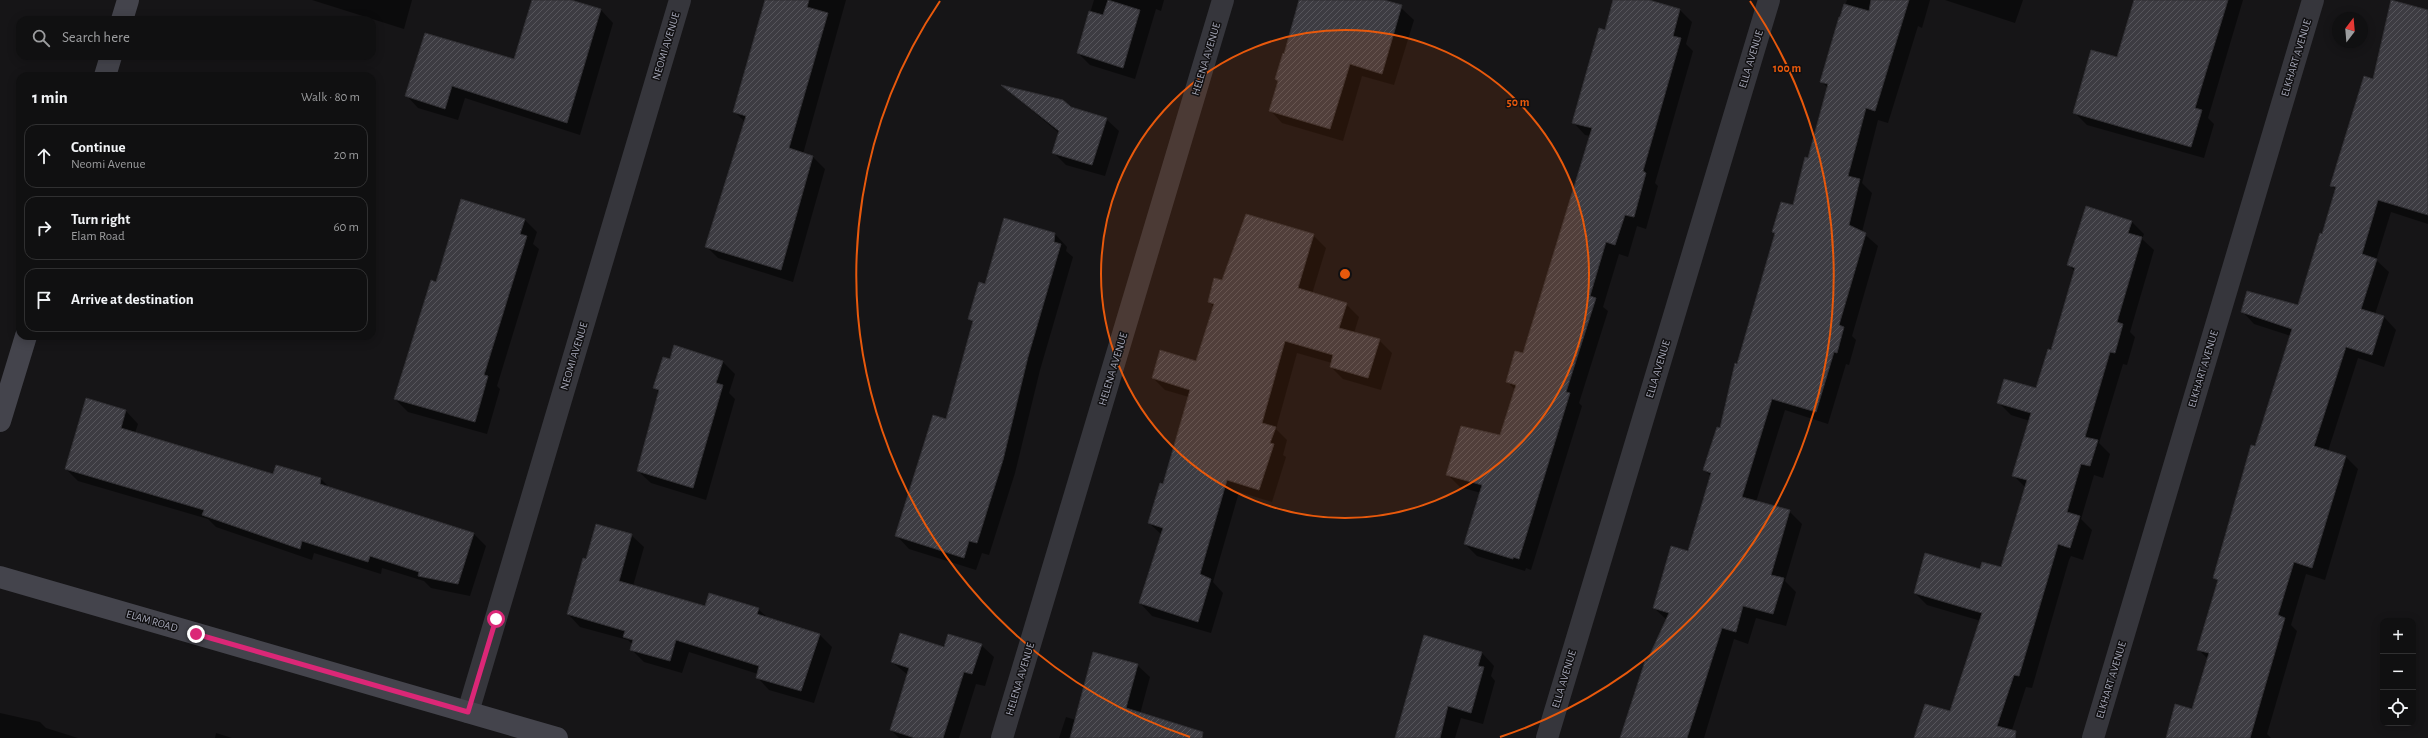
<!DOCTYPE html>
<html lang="en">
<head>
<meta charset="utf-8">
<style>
	body { margin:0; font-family:"Alegreya Sans",sans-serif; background:#1e1e1f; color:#f1f3f6 }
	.controls { position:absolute; right:12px; bottom:12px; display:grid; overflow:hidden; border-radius:8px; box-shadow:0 2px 10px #0003 }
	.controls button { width:36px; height:36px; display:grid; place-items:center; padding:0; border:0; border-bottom:1px solid #303031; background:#101011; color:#f1f3f6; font:20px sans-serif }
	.compass { position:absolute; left:2332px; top:12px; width:36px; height:36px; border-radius:50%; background:#101011; box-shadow:0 2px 10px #0003; rotate:16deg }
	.stop { position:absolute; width:12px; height:12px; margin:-9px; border:3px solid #db2777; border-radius:50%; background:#fff }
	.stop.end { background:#db2777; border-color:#fff; box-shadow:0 1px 4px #0008 }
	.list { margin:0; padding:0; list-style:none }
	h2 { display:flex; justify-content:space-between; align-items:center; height:52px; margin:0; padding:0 16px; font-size:17px }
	h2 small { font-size:13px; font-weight:400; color:#9c9d9f }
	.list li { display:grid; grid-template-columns:26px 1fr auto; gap:12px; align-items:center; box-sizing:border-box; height:64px; margin:0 8px 8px; padding:0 8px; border:1px solid #303031; border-radius:12px }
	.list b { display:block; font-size:15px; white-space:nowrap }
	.list p { margin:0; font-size:13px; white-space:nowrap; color:#9c9d9f }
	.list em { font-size:13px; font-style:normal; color:#9c9d9f }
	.icon { flex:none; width:22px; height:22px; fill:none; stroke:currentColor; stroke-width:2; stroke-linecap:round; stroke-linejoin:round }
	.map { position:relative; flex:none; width:2428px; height:738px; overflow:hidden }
	.search { position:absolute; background:#101011; box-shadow:0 2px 10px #0003; left:16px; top:16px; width:360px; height:44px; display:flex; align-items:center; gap:10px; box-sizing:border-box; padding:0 14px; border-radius:12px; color:#9c9d9f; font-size:15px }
	.panel { position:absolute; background:#101011; box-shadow:0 2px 10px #0003; left:16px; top:72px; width:360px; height:268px; border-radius:12px }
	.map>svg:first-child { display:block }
	.shadow { fill:#0007 }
	.building { fill:url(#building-hatch); stroke:#302f33 }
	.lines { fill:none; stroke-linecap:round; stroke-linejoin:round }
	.street { stroke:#36363c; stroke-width:22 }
	.secondary { stroke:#44444c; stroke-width:22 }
	.route { stroke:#db2777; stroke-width:5 }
	.ring { fill:none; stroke:#e8590c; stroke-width:2 }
	.labels { text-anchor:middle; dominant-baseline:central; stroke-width:3; stroke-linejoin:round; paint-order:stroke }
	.street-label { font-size:11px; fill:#a6a8b8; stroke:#111012 }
	.centre { fill:#e8590c; stroke:#111012; stroke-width:2 }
	.ring-label { font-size:12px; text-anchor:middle; font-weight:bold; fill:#e8590c; stroke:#111012; stroke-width:3; stroke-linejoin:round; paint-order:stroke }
</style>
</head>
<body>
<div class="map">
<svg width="2428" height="738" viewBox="0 0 2428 738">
	<defs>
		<pattern id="building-hatch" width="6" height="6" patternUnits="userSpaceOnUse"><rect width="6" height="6" fill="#3d3c42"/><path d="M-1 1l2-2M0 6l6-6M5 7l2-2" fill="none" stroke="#56555b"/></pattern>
	</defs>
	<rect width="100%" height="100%" fill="#161517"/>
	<g class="shadow">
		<polygon points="312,0 412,0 404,29"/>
		<polygon points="533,0 568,0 601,10 613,23 580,135 465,98 458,120 418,108 406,95 514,60"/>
		<polygon points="767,0 846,0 803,154 813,157 825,169 793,282 718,258 706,246 745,122 734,111"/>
		<polygon points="1094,0 1164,0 1161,11 1156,9 1135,79 1090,65 1078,53"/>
		<polygon points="1301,0 1370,0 1401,8 1414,20 1394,85 1362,76 1343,141 1282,123 1270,110"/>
		<polygon points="1614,0 1645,0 1680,10 1692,22 1686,44 1693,51 1655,183 1658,186 1646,229 1637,226 1628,257 1619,254 1603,307 1608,311 1579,403 1582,406 1531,570 1526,568 1525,571 1477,556 1465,544 1481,493 1460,487 1447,474 1501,436 1515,390 1507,381 1523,355 1591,136 1585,135 1573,122 1606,32"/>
		<polygon points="1847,0 1930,0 1922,28 1918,26 1888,123 1878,120 1862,183 1872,193 1862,232 1878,246 1852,336 1856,340 1849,365 1846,364 1828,424 1785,410 1756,502 1789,511 1802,524 1785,581 1796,592 1786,626 1756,618 1748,644 1734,639 1704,738 1621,738 1647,662 1667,620 1654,608 1689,552 1711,476 1704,470 1721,429 1776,234 1773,231 1793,207 1809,159 1828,88 1821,81"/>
		<polygon points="1945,0 2023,0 2015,23"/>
		<polygon points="2135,0 2243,0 2208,118 2214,124 2204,158 2087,125 2074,112 2118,58"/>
		<polygon points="2428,11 2428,224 2391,212 2376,260 2389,272 2375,314 2384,317 2396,330 2384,367 2358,358 2328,451 2346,457 2358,469 2325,580 2306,574 2291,625 2297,631 2267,734 2271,738 2167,738 2192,710 2208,659 2198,649 2219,582 2214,578 2291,336 2254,324 2242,311 2298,307 2336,190 2332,186 2374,80"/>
		<polygon points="1004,87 1106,119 1119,131 1105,176 1066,165 1053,152 1059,133"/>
		<polygon points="524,219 537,232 533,244 539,249 497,386 500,389 487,434 408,412 395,399 437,283"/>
		<polygon points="2132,222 2144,234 2142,239 2154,250 2130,332 2135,337 2127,365 2123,364 2099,443 2110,454 2103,478 2094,475 2081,519 2092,530 2083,560 2071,556 2069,560 2032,688 2026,687 2010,736 2012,738 1916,738 1951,713 1981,621 1927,605 1915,593 1981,570 2001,568 2025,487 2013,475 2030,421 2011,415 1998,402 2037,390 2051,351 2075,272 2069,265"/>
		<polygon points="1055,234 1067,247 1066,251 1073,257 1040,370 1015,473 989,555 982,553 976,570 909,549 897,536 947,420 973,323 969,319 986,285"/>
		<polygon points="1313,235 1326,248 1312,294 1346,304 1359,317 1354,333 1379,340 1392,353 1381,390 1343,379 1331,367 1332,363 1297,353 1276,429 1287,440 1283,455 1286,457 1272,502 1239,492 1213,582 1223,593 1211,633 1152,616 1140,603 1162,535 1149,523 1163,485 1189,397 1165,390 1153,378 1197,362 1214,307 1209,302 1223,281"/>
		<polygon points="671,360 723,362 735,374 729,393 735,399 706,500 651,483 638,471 659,393 655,388"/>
		<polygon points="126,411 138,424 135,433 273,475 321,479 330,488 473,533 486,546 470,596 431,588 424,581 382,568 381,574 314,553 312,560 216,527 208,519 78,481 66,469"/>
		<polygon points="631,535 644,547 633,586 706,608 758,609 768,618 819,634 832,647 814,703 769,690 757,677 758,674 689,652 682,673 644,662 631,649 633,645 628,640 580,627 568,614 587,560"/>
		<polygon points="981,645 994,657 985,686 976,684 959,738 899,738 891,730 908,675 892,662 945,648"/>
		<polygon points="1482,653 1494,666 1491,676 1495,681 1483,724 1461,718 1455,738 1396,738"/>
		<polygon points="1137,665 1150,677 1140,714 1197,738 1059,738 1066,717 1076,720"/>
		<polygon points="0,713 40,722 46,728 78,738 0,738"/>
		<polygon points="216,733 232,738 215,738"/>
	</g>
	<g class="building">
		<polygon points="532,0 571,0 601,9 567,123 452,86 445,109 405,96 425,33 514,59"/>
		<polygon points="765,0 809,0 807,7 828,13 789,148 813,156 781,270 705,247 746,116 733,112"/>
		<polygon points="1108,0 1140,10 1123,68 1077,53 1089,11 1103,15"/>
		<polygon points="1299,0 1384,0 1402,5 1382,74 1350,64 1330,129 1269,111 1278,81 1275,79 1283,53 1284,54"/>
		<polygon points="1613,0 1649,0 1680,9 1673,36 1681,38 1643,171 1646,173 1634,217 1625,215 1615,245 1606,242 1590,296 1596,298 1566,392 1570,393 1519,559 1513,557 1513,559 1464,544 1482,485 1446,475 1461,426 1500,435 1516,385 1506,382 1515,351 1523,353 1592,128 1572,123 1599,28 1605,30"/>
		<polygon points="1871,0 1909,0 1875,111 1866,108 1848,176 1860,179 1849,225 1866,233 1839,325 1844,327 1837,353 1834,352 1816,412 1772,399 1742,497 1790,510 1771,575 1784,578 1773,614 1743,606 1736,632 1722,628 1687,738 1620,738 1645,661 1647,661 1669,613 1653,608 1671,546 1688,551 1711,473 1703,470 1717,427 1720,428 1735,363 1737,364 1775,233 1772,232 1781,202 1793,205 1805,157 1808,158 1828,84 1820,82 1839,17 1840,17 1844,4 1869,11"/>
		<polygon points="2134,0 2228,0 2195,108 2202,110 2191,147 2073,113 2091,50 2117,57"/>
		<polygon points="2391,0 2428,10 2428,215 2378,200 2362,254 2377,259 2361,309 2384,316 2372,355 2346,347 2314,446 2346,456 2312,568 2294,562 2278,615 2285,618 2250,738 2166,738 2175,704 2192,709 2209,653 2197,650 2218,580 2213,578 2251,445 2255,446 2292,329 2241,312 2247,291 2298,305 2320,233 2322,234 2336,187 2330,186 2364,76 2373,79"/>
		<polygon points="1001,85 1063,100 1071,107 1107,118 1092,165 1052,153 1059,131"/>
		<polygon points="461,199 525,219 520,234 527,236 484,375 488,376 475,422 394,399 431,280 436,282"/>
		<polygon points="2086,206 2132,221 2128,233 2142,237 2117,322 2123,324 2115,353 2110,352 2085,437 2098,440 2090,466 2081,464 2067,512 2080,516 2070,548 2058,544 2057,548 2019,676 2014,675 1997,726 2016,731 2015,738 1914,738 1925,704 1950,711 1982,613 1914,593 1925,553 1980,569 1982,562 2001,567 2027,480 2012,476 2031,413 1997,403 2004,379 2036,388 2048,349 2051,350 2075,268 2067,265"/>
		<polygon points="1246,214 1314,234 1298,288 1347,303 1339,328 1380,339 1368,378 1330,367 1333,355 1285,341 1262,423 1276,427 1270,443 1274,444 1259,490 1227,480 1200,574 1211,579 1198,622 1139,603 1163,528 1148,523 1160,483 1163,484 1190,390 1152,378 1160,350 1196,361 1214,304 1208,302 1214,278 1222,280"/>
		<polygon points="1004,218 1055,233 1054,242 1061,244 1028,357 1003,460 977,543 969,541 964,558 895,536 933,415 946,419 973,321 968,319 979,282 985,284"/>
		<polygon points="674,345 723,361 716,383 723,385 693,488 637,471 659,390 653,388 663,357 670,359"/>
		<polygon points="86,398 126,410 121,428 273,474 276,465 321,478 320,484 474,533 458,584 418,576 419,572 370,556 368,562 302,541 300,549 202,515 204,510 65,469"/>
		<polygon points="596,524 632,534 619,581 705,606 709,593 759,608 757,614 820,634 801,691 756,678 759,666 676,640 670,661 630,650 633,640 623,637 625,631 567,614 583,558 586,559"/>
		<polygon points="900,633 944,647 948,634 982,644 972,674 964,672 943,738 915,738 890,730 909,668 891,662"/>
		<polygon points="1424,635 1482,652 1478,666 1484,667 1471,713 1448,706 1440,738 1395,738"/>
		<polygon points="1093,652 1138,664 1126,708 1203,732 1202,738 1070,738"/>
	</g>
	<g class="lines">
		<g class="street">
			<polyline points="468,712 680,0"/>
			<polyline points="1002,738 1223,0"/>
			<polyline points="1547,738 1769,0"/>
			<polyline points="2093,738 2313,0"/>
		</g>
		<g class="secondary">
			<polyline points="122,20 128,0"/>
			<polyline points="105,76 111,56"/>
			<polyline points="0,421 26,336"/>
			<polyline points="0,577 557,738"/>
		</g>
	</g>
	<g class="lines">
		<polyline class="route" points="196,634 468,712 496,619"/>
	</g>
	<circle cx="1345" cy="274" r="244" fill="#e8590c" fill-opacity=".12"/>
	<g class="ring">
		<circle cx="1345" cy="274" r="244"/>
		<path d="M1190 737A488 488 0 0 1 940 1M1750 1A488 488 0 0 1 1500 737"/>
	</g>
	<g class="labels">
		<g class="street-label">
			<text transform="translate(666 46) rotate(-73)">NEOMI AVENUE</text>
			<text transform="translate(2296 58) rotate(-73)">ELKHART AVENUE</text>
			<text transform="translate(1206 59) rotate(-73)">HELENA AVENUE</text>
			<text transform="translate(1751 59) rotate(-73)">ELLA AVENUE</text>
			<text transform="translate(574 356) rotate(-73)">NEOMI AVENUE</text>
			<text transform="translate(1113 369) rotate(-73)">HELENA AVENUE</text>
			<text transform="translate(1658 369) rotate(-73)">ELLA AVENUE</text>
			<text transform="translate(2203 369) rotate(-73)">ELKHART AVENUE</text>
			<text transform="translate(152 621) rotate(16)">ELAM ROAD</text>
			<text transform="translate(1020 679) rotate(-73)">HELENA AVENUE</text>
			<text transform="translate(1564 679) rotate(-73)">ELLA AVENUE</text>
			<text transform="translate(2111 680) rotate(-73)">ELKHART AVENUE</text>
		</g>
	</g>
	<circle cx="1345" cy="274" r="6" class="centre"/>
	<g class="ring-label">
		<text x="1787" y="72">100 m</text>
		<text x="1518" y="106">50 m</text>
	</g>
</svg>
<div class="controls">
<button>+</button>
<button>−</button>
<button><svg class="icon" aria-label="locate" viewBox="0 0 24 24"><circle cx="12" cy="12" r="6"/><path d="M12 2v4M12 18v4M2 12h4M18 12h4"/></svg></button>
</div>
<svg class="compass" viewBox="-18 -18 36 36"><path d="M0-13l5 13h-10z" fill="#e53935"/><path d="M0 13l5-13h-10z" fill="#9c9d9f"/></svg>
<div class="stop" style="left:496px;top:619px"></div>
<div class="stop end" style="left:196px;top:634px"></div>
<div class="search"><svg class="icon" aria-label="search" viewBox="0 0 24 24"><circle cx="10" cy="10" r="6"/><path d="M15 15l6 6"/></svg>Search here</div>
<section class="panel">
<h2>1 min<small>Walk · 80 m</small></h2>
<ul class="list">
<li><svg class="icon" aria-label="ahead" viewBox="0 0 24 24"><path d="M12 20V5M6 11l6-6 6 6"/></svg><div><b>Continue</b><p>Neomi Avenue</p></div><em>20 m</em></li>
<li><svg class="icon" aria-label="right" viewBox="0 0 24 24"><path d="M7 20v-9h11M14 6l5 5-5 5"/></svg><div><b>Turn right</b><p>Elam Road</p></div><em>60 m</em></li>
<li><svg class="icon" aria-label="arrive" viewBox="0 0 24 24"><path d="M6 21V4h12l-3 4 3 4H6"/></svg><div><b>Arrive at destination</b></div></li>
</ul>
</section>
</div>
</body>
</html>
